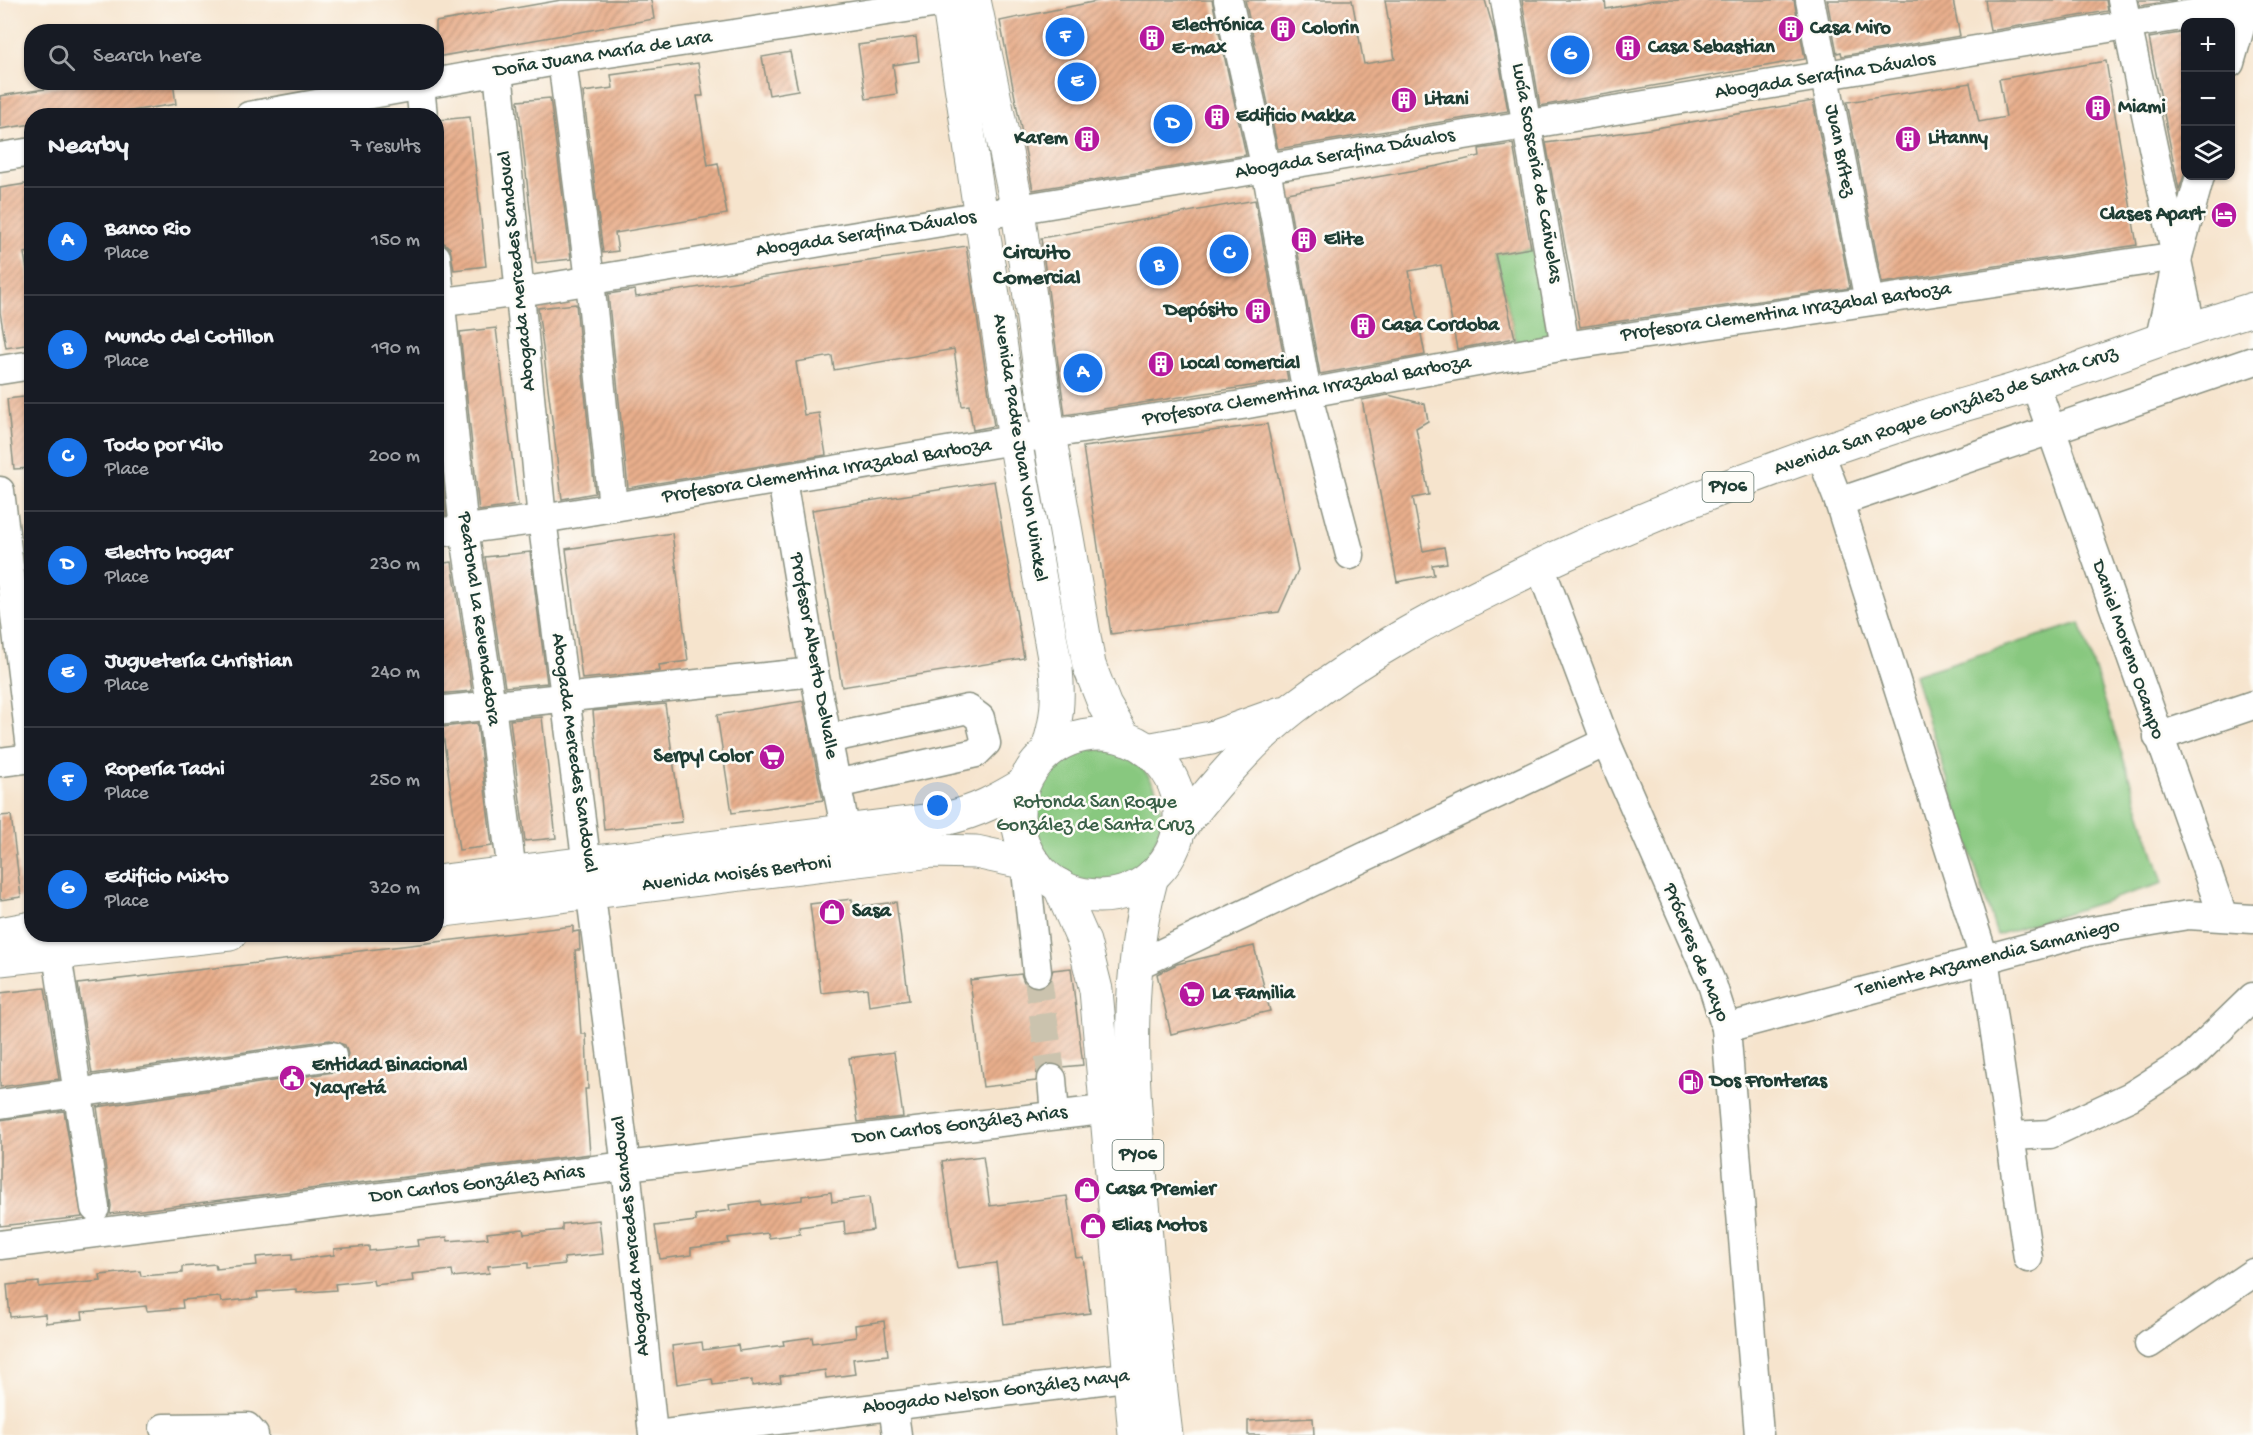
<!DOCTYPE html>
<html lang="en">
<head>
<meta charset="utf-8">
<style>
	body { margin:0; font-family:"Gochi Hand",sans-serif; background:#242831; color:#f1f3f6 }
	.controls { position:absolute; right:18px; top:18px; display:grid; overflow:hidden; border-radius:12px; box-shadow:0 2px 4px #0004 }
	.controls button { width:54px; height:54px; display:grid; place-items:center; padding:0; border:0; border-bottom:2px solid #363941; background:#171b24; color:#f1f3f6; font:30px sans-serif }
	.you { position:absolute; left:938px; top:806px; width:21px; height:21px; margin:-15px; border:4px solid #fff; border-radius:50%; background:#1a73e8; box-shadow:0 0 0 9px #1a73e833 }
	.badge { display:grid; place-items:center; width:39px; height:39px; border-radius:50%; background:#1a73e8; color:#fff; font-size:20px; font-weight:700 }
	.pin { position:absolute; translate:-50% -50%; border:3px solid #fff; box-shadow:0 2px 6px #0006 }
	.list { margin:0; padding:0; list-style:none }
	h2 { display:flex; justify-content:space-between; align-items:center; height:78px; margin:0; padding:0 24px; font-size:26px }
	h2 small { font-size:20px; font-weight:400; color:#9ea1a6 }
	.list li { display:grid; grid-template-columns:39px 1fr auto; gap:18px; align-items:center; box-sizing:border-box; height:108px; padding:0 24px; border-top:2px solid #363941 }
	.list b { display:block; font-size:22px; white-space:nowrap }
	.list p { margin:0; font-size:20px; white-space:nowrap; color:#9ea1a6 }
	.list em { font-size:20px; font-style:normal; color:#9ea1a6 }
	.icon { flex:none; width:33px; height:33px; fill:none; stroke:currentColor; stroke-width:2; stroke-linecap:round; stroke-linejoin:round }
	.map { position:relative; flex:none; width:2253px; height:1435px; overflow:hidden }
	.search { position:absolute; background:#171b24; box-shadow:0 2px 4px #0004; left:24px; top:24px; width:420px; height:66px; display:flex; align-items:center; gap:15px; box-sizing:border-box; padding:0 21px; border-radius:24px; color:#9ea1a6; font-size:22px }
	.panel { position:absolute; background:#171b24; box-shadow:0 2px 4px #0004; left:24px; top:108px; width:420px; height:834px; border-radius:24px }
	.map>svg:first-child { display:block }
	.green { fill:#88c87f; stroke:#54825a; stroke-width:1.5 }
	.building { fill:url(#building-hatch) }
	.lines { fill:none; stroke-linecap:round; stroke-linejoin:round }
	.minor-tunnel { stroke:#cbc3ae; stroke-width:28; stroke-dasharray:28 14; stroke-linecap:butt }
	.minor-casing { stroke:#8a9080; stroke-width:31 }
	.major-casing { stroke:#8a9080; stroke-width:35 }
	.highway-casing { stroke:#8a9080; stroke-width:35 }
	.minor { stroke:#fff; stroke-width:28 }
	.major { stroke:#fff; stroke-width:33 }
	.highway { stroke:#fff; stroke-width:33 }
	.labels { text-anchor:middle; dominant-baseline:central; stroke-width:5; stroke-linejoin:round; paint-order:stroke }
	.shield { fill:#fdfcf7; stroke:#62766e; stroke-width:1.5 }
	.shield-label { font-size:18px; font-weight:bold; fill:#1f3d34 }
	.poi-label { font-size:20px; font-weight:bold; fill:#1f3d34; stroke:#fdfcf7; text-anchor:start }
	.street-label { font-size:20px; fill:#1f3d34; stroke:#fdfcf7 }
	.park-label { font-size:20px; fill:#396047; stroke:#fdfcf7 }
	.quarter-label { font-size:22px; font-weight:bold; fill:#1f3d34; stroke:#fdfcf7 }
</style>
</head>
<body>
<div class="map">
<svg width="2253" height="1435" viewBox="0 0 2253 1435">
	<defs>
		<pattern id="building-hatch" width="6" height="6" patternUnits="userSpaceOnUse" patternTransform="scale(1.5)"><rect width="6" height="6" fill="#e9af8c"/><path d="M-1 1l2-2M0 6l6-6M5 7l2-2" fill="none" stroke="#bc9073"/></pattern>
	</defs>
	<rect width="100%" height="100%" fill="#fdfcf7"/>
	<filter id="ink" filterUnits="userSpaceOnUse"><feTurbulence type="fractalNoise" baseFrequency=".0167" numOctaves="2"/><feDisplacementMap in="SourceGraphic" scale="12" xChannelSelector="R" yChannelSelector="G"/><feConvolveMatrix kernelMatrix="1 2 1 2 8 2 1 2 1" color-interpolation-filters="sRGB"/></filter>
	<filter id="wash" filterUnits="userSpaceOnUse"><feTurbulence type="fractalNoise" baseFrequency=".008" numOctaves="4" result="noise"/><feDisplacementMap in="SourceGraphic" scale="24" xChannelSelector="R" yChannelSelector="G"/><feGaussianBlur stdDeviation="1.35" result="paint"/><feColorMatrix in="noise" values="0 0 0 0 0 0 0 0 0 0 0 0 0 0 0 0 0 1.4 0 .05"/><feComposite in="paint" operator="in"/></filter>
	<g filter="url(#wash)">
		<rect width="100%" height="100%" fill="#f6e4cd"/>
		<g class="green">
			<polygon points="1532,248 1551,342 1518,349 1495,254"/>
			<polygon points="2080,623 2163,883 1997,935 1914,675"/>
			<circle cx="1095" cy="815" r="66"/>
		</g>
		<g id="blocks">
			<g class="building">
				<polygon points="561,0 651,0 654,19 436,57 436,22"/>
				<polygon points="1102,0 1212,0 1246,155 1033,190 1000,21"/>
				<polygon points="1245,0 1352,0 1364,64 1395,59 1385,0 1485,0 1494,31 1508,111 1278,149"/>
				<polygon points="1522,0 1605,0 1606,9 1654,0 1794,0 1805,59 1540,106"/>
				<polygon points="1827,0 1953,0 1960,36 1842,56 1841,52 1837,53"/>
				<polygon points="1985,0 2106,0 2108,11 1990,31"/>
				<polygon points="2139,0 2176,0 2140,6"/>
				<polygon points="2186,32 2186,169 2179,190 2149,38"/>
				<polygon points="916,37 919,61 893,65 897,94 866,99 858,45"/>
				<polygon points="790,52 798,90 769,95 762,57"/>
				<polygon points="2106,61 2137,245 1882,283 1847,102 1970,83 1979,122 2006,117 1999,79"/>
				<polygon points="698,63 703,96 697,96 708,165 718,163 727,214 615,233 618,251 603,253 583,92 613,88 611,75"/>
				<polygon points="90,82 173,82 176,104 99,116 32,116 32,124 0,129 0,96"/>
				<polygon points="550,98 571,259 536,263 518,101"/>
				<polygon points="1813,101 1850,288 1580,327 1546,143 1650,129"/>
				<polygon points="470,117 486,266 454,270 450,248 443,242 436,178 436,125 439,120"/>
				<polygon points="1513,144 1531,248 1495,254 1515,338 1457,349 1441,265 1409,271 1425,355 1320,374 1287,193 1438,166 1480,156 1479,149"/>
				<polygon points="32,183 32,252 24,253 32,298 32,344 6,348 0,312 0,188"/>
				<polygon points="1255,200 1288,380 1065,415 1041,238"/>
				<polygon points="966,246 994,426 973,430 969,405 962,406 954,349 834,370 832,356 796,362 804,415 819,413 826,455 628,488 608,294 635,290 636,297"/>
				<polygon points="576,304 595,493 562,499 538,308"/>
				<polygon points="496,328 518,505 479,511 460,332"/>
				<polygon points="1388,395 1425,404 1428,421 1416,428 1429,495 1413,498 1423,551 1444,547 1447,563 1432,565 1434,575 1397,582 1362,400"/>
				<polygon points="32,396 32,468 14,469 7,399"/>
				<polygon points="436,424 446,515 436,516"/>
				<polygon points="1267,424 1298,570 1279,612 1111,634 1083,447"/>
				<polygon points="994,481 1024,658 842,687 812,510"/>
				<polygon points="672,533 688,661 659,665 660,671 582,679 566,549"/>
				<polygon points="530,552 547,683 505,687 485,557"/>
				<polygon points="452,562 472,691 436,694 436,564"/>
				<polygon points="803,701 823,800 732,813 717,715"/>
				<polygon points="665,704 682,822 604,830 593,711"/>
				<polygon points="542,717 556,838 525,841 510,720"/>
				<polygon points="477,723 492,846 459,850 442,727"/>
				<polygon points="11,815 21,897 0,900 0,816"/>
				<polygon points="852,899 853,907 896,902 909,1000 869,1006 867,988 821,993 810,904"/>
				<polygon points="573,926 573,932 579,931 580,950 575,950 581,1034 586,1034 588,1089 585,1089 590,1154 110,1214 111,1206 97,1107 334,1072 343,1069 348,1054 345,1045 330,1040 92,1074 78,984"/>
				<polygon points="1254,946 1270,1011 1171,1034 1157,974 1177,964"/>
				<polygon points="1071,968 1083,1065 1062,1067 1050,1063 1037,1071 1036,1081 983,1087 970,980 1021,974 1024,982 1038,988 1047,985 1053,970"/>
				<polygon points="45,988 59,1079 0,1087 0,993"/>
				<polygon points="894,1052 903,1117 858,1122 849,1058"/>
				<polygon points="64,1111 82,1217 0,1226 0,1120"/>
				<polygon points="983,1156 990,1206 1067,1196 1076,1258 1083,1257 1090,1313 1004,1324 996,1263 957,1268 942,1161"/>
				<polygon points="831,1192 832,1202 869,1197 873,1230 845,1234 844,1221 799,1227 800,1234 769,1238 768,1233 728,1238 729,1243 691,1248 691,1255 660,1259 655,1226 696,1221 695,1215 730,1210 729,1205 760,1201 761,1205 802,1200 802,1196"/>
				<polygon points="599,1220 603,1254 564,1258 565,1264 528,1268 528,1263 488,1266 489,1273 453,1277 452,1270 412,1274 413,1281 374,1285 373,1280 335,1284 336,1290 296,1293 296,1289 257,1292 258,1298 221,1302 220,1297 182,1300 183,1308 147,1311 146,1306 82,1312 83,1319 46,1323 45,1314 10,1317 7,1285 39,1282 39,1287 101,1281 100,1275 140,1271 141,1276 182,1273 182,1267 215,1264 216,1269 257,1265 256,1257 292,1254 292,1260 334,1255 334,1249 369,1246 369,1251 418,1246 417,1240 447,1237 448,1241 488,1238 487,1233 523,1229 524,1234 562,1230 562,1224"/>
				<polygon points="884,1321 888,1355 853,1359 855,1374 826,1378 825,1370 780,1376 781,1382 752,1386 752,1380 713,1385 712,1379 677,1384 672,1346 702,1342 703,1350 738,1345 739,1351 784,1345 783,1341 812,1337 813,1343 856,1337 855,1325"/>
				<polygon points="1313,1418 1314,1435 1248,1435 1248,1421"/>
			</g>
		</g>
	</g>
	<g filter="url(#ink)">
		<use href="#blocks" fill-opacity="0" stroke="#8a9080" stroke-width="1.5"/>
		<g class="lines">
			<polyline class="minor-tunnel" points="1037,972 1052,1079"/>
			<defs>
				<g id="minor">
					<polyline points="1228,0 1266,169 1307,393 1350,555"/>
					<polyline points="1505,0 1565,346"/>
					<polyline points="1810,0 1869,301"/>
					<polyline points="2122,0 2191,327"/>
					<polyline points="562,60 590,280 613,507"/>
					<polyline points="2230,63 2248,0"/>
					<polyline points="498,71 542,519 626,1166 653,1435"/>
					<polyline points="420,86 423,116"/>
					<polyline points="249,116 562,60 959,0"/>
					<polyline points="0,157 32,152"/>
					<polyline points="436,257 464,530 491,705 512,873"/>
					<polyline points="436,303 520,292 2253,4"/>
					<polyline points="2160,338 2178,256 2200,176"/>
					<polyline points="0,370 32,365"/>
					<polyline points="2035,384 2223,916"/>
					<polyline points="1820,453 1839,502 1984,958 2028,1258"/>
					<polyline points="782,480 814,672 846,832"/>
					<polyline points="0,491 32,757"/>
					<polyline points="1839,502 2253,361"/>
					<polyline points="436,533 542,519 1049,434 1242,405 1565,346 2178,256"/>
					<polyline points="1540,566 1606,742 1712,984 1726,1028 1759,1435"/>
					<polyline points="436,711 814,672"/>
					<polyline points="2158,737 2253,705"/>
					<polyline points="827,739 968,709 980,718 986,743 976,753 836,784"/>
					<polyline points="0,762 32,758"/>
					<polyline points="1025,862 1037,972"/>
					<polyline points="54,934 95,1208"/>
					<polyline points="1135,966 1606,742"/>
					<polyline points="1726,1028 2086,932 2188,915 2253,919"/>
					<polyline points="1052,1079 1055,1115"/>
					<polyline points="0,1104 332,1056"/>
					<polyline points="2011,1136 2050,1134 2131,1096 2189,1059 2253,997"/>
					<polyline points="0,1245 626,1166 1128,1107"/>
					<polyline points="2149,1344 2253,1273"/>
					<polyline points="893,1406 897,1435"/>
					<polyline points="164,1428 247,1427 254,1435"/>
					<polyline points="656,1435 1150,1374"/>
				</g>
				<g id="major">
					<path d="M948,0L1015,440L1056,669C1059,700 1057,723 1047,752"/>
					<polyline points="974,0 1018,210 1049,434 1089,665 1105,706 1124,738"/>
					<path d="M436,882L948,818C976,812 998,800 1023,785"/>
					<polyline points="436,911 932,851 976,852 1036,865"/>
					<polyline points="0,934 32,928"/>
					<polyline points="0,959 230,934"/>
				</g>
				<g id="highway">
					<circle cx="1099" cy="815" r="81"/>
					<polyline points="1147,750 1211,738 1281,713"/>
					<path d="M1178,831C1213,787 1251,741 1295,707C1367,652 1445,611 1526,572C1651,513 1780,464 1912,421C1952,407 1994,397 2034,384C2108,360 2179,331 2253,309"/>
					<path d="M1152,876C1122,986 1133,1101 1144,1214C1150,1287 1157,1361 1166,1435"/>
					<polyline points="1059,885 1084,942 1096,990 1135,1435"/>
				</g>
			</defs>
			<use href="#minor" class="minor-casing"/>
			<use href="#major" class="major-casing"/>
			<use href="#highway" class="highway-casing"/>
			<use href="#minor" class="minor"/>
			<use href="#major" class="major"/>
			<use href="#highway" class="highway"/>
		</g>
	</g>
	<defs>
		<symbol id="building-disc" viewBox="-11 -11 22 22"><circle r="9.5" fill="#b5179e" stroke="#fdfcf7"/><path d="M-4-6H4V6H1V3H-1V6H-4ZM-2.5-4.3h1.7v1.8h-1.7ZM.8-4.3h1.7v1.8H.8ZM-2.5-1h1.7V.8h-1.7ZM.8-1h1.7V.8H.8Z" fill="#fff"/></symbol>
		<symbol id="hotel-disc" viewBox="-11 -11 22 22"><circle r="9.5" fill="#b5179e" stroke="#fdfcf7"/><path d="M-6-4.5h1.5V1H6V5H4.5V3h-9V5H-6ZM-4 0a1.8 1.8 0 1 1 3.6 0ZM.5 0V-2.5h3Q6-2.5 6 0Z" fill="#fff"/></symbol>
		<symbol id="supermarket-disc" viewBox="-11 -11 22 22"><circle r="9.5" fill="#b5179e" stroke="#fdfcf7"/><path d="M-6-5.5h2.5l.6 2H6L4.5 2H-2.5L-4.4-4H-6ZM-1.5 3.2a1.3 1.3 0 1 0 .1 0ZM3 3.2a1.3 1.3 0 1 0 .1 0Z" fill="#fff"/></symbol>
		<symbol id="shop-disc" viewBox="-11 -11 22 22"><circle r="9.5" fill="#b5179e" stroke="#fdfcf7"/><path d="M-5-2.5h2.3a2.7 3.5 0 0 1 5.4 0H5L5.5 6h-11ZM-1.5-2.5h3a1.5 2.3 0 0 0-3 0Z" fill="#fff"/></symbol>
		<symbol id="civic-disc" viewBox="-11 -11 22 22"><circle r="9.5" fill="#b5179e" stroke="#fdfcf7"/><path d="M-.6-6.5H3V-4.5H.6V-3L4-1V1h2V6H-6V1h2V-1L-.6-3ZM-1.2 2.5V6h2.4V2.5Z" fill="#fff"/></symbol>
		<symbol id="fuel-disc" viewBox="-11 -11 22 22"><circle r="9.5" fill="#b5179e" stroke="#fdfcf7"/><path d="M-5.5-6h7V0h2V4h1.3V-2.5L3-4.5l.8-.8L6-3V5H2.5V1h-1V6h-7ZM-4.2-4.7v3.2H.2V-4.7Z" fill="#fff"/></symbol>
	</defs>
	<g fill-rule="evenodd">
		<use href="#building-disc" x="1268" y="14" width="30" height="30"/>
		<use href="#building-disc" x="1776" y="14" width="30" height="30"/>
		<use href="#building-disc" x="1137" y="23" width="30" height="30"/>
		<use href="#building-disc" x="1613" y="33" width="30" height="30"/>
		<use href="#building-disc" x="1389" y="85" width="30" height="30"/>
		<use href="#building-disc" x="2083" y="93" width="30" height="30"/>
		<use href="#building-disc" x="1202" y="102" width="30" height="30"/>
		<use href="#building-disc" x="1072" y="124" width="30" height="30"/>
		<use href="#building-disc" x="1893" y="124" width="30" height="30"/>
		<use href="#hotel-disc" x="2209" y="200" width="30" height="30"/>
		<use href="#building-disc" x="1289" y="225" width="30" height="30"/>
		<use href="#building-disc" x="1243" y="296" width="30" height="30"/>
		<use href="#building-disc" x="1348" y="311" width="30" height="30"/>
		<use href="#building-disc" x="1146" y="349" width="30" height="30"/>
		<use href="#supermarket-disc" x="757" y="742" width="30" height="30"/>
		<use href="#shop-disc" x="817" y="897" width="30" height="30"/>
		<use href="#supermarket-disc" x="1177" y="979" width="30" height="30"/>
		<use href="#civic-disc" x="277" y="1063" width="30" height="30"/>
		<use href="#fuel-disc" x="1676" y="1067" width="30" height="30"/>
		<use href="#shop-disc" x="1072" y="1175" width="30" height="30"/>
		<use href="#shop-disc" x="1078" y="1211" width="30" height="30"/>
	</g>
	<g class="labels">
		<g class="shield">
			<rect x="1702.5" y="472" width="51" height="30" rx="4.5"/>
			<rect x="1112.5" y="1140" width="51" height="30" rx="4.5"/>
		</g>
		<g class="shield-label">
			<text x="1728" y="487">PY06</text>
			<text x="1138" y="1155">PY06</text>
		</g>
		<g class="poi-label">
			<text x="1172" y="26">Electrónica<tspan x="1172" dy="23">E-max</tspan></text>
			<text x="1302" y="29">Colorin</text>
			<text x="1810" y="29">Casa Miro</text>
			<text x="1648" y="48">Casa Sebastian</text>
			<text x="1424" y="100">Litani</text>
			<text x="2118" y="108">Miami</text>
			<text x="1236" y="117">Edificio Makka</text>
			<text x="1068" y="139" text-anchor="end">Karem</text>
			<text x="1928" y="139">Litanny</text>
			<text x="2204" y="215" text-anchor="end">Clases Apart</text>
			<text x="1324" y="240">Elite</text>
			<text x="1238" y="311" text-anchor="end">Depósito</text>
			<text x="1382" y="326">Casa Cordoba</text>
			<text x="1180" y="364">Local comercial</text>
			<text x="752" y="757" text-anchor="end">Serpyl Color</text>
			<text x="852" y="912">Sasa</text>
			<text x="1212" y="994">La Familia</text>
			<text x="312" y="1066">Entidad Binacional<tspan x="312" dy="23">Yacyretá</tspan></text>
			<text x="1710" y="1082">Dos Fronteras</text>
			<text x="1106" y="1190">Casa Premier</text>
			<text x="1112" y="1226">Elias Motos</text>
		</g>
		<g class="street-label">
			<text transform="translate(603 55) rotate(-9)">Doña Juana María de Lara</text>
			<text transform="translate(1825 77) rotate(-9)">Abogada Serafina Dávalos</text>
			<text transform="translate(1839 151) rotate(79)">Juan Brítez</text>
			<text transform="translate(1345 155) rotate(-10)">Abogada Serafina Dávalos</text>
			<text transform="translate(1536 173) rotate(80)">Lucía Scosceria de Cañuelas</text>
			<text transform="translate(866 235) rotate(-9)">Abogada Serafina Dávalos</text>
			<text transform="translate(518 271) rotate(-96)">Abogada Mercedes Sandoval</text>
			<text transform="translate(1786 313) rotate(-8)">Profesora Clementina Irrazabal Barboza</text>
			<text transform="translate(1307 392) rotate(-10)">Profesora Clementina Irrazabal Barboza</text>
			<text transform="translate(1946 412) rotate(-19)">Avenida San Roque González de Santa Cruz</text>
			<text transform="translate(1019 448) rotate(81)">Avenida Padre Juan Von Winckel</text>
			<text transform="translate(827 472) rotate(-9)">Profesora Clementina Irrazabal Barboza</text>
			<text transform="translate(478 619) rotate(82)">Peatonal La Revendedora</text>
			<text transform="translate(2127 650) rotate(71)">Daniel Moreno Ocampo</text>
			<text transform="translate(813 656) rotate(80)">Profesor Alberto Delvalle</text>
			<text transform="translate(573 753) rotate(82)">Abogada Mercedes Sandoval</text>
			<text transform="translate(737 875) rotate(-7)">Avenida Moisés Bertoni</text>
			<text transform="translate(1695 953) rotate(68)">Próceres de Mayo</text>
			<text transform="translate(1988 959) rotate(-14)">Teniente Arzamendia Samaniego</text>
			<text transform="translate(960 1126) rotate(-7)">Don Carlos González Arias</text>
			<text transform="translate(477 1185) rotate(-7)">Don Carlos González Arias</text>
			<text transform="translate(632 1236) rotate(-96)">Abogada Mercedes Sandoval</text>
			<text transform="translate(996 1393) rotate(-7)">Abogado Nelson González Maya</text>
		</g>
		<g class="park-label">
			<text x="1095" y="803">Rotonda San Roque<tspan x="1095" dy="23">González de Santa Cruz</tspan></text>
		</g>
		<g class="quarter-label">
			<text x="1037" y="254">Circuito<tspan x="1037" dy="25">Comercial</tspan></text>
		</g>
	</g>
</svg>
<div class="controls">
<button>+</button>
<button>−</button>
<button><svg class="icon" aria-label="layers" viewBox="0 0 24 24"><path d="M12 4l9 5-9 5-9-5zM3 14l9 5 9-5"/></svg></button>
</div>
<div class="you"></div>
<div class="pin badge" style="left:1083px;top:373px">A</div>
<div class="pin badge" style="left:1159px;top:266px">B</div>
<div class="pin badge" style="left:1229px;top:254px">C</div>
<div class="pin badge" style="left:1173px;top:124px">D</div>
<div class="pin badge" style="left:1077px;top:82px">E</div>
<div class="pin badge" style="left:1065px;top:37px">F</div>
<div class="pin badge" style="left:1570px;top:55px">G</div>
<div class="search"><svg class="icon" aria-label="search" viewBox="0 0 24 24"><circle cx="10" cy="10" r="6"/><path d="M15 15l6 6"/></svg>Search here</div>
<section class="panel">
<h2>Nearby<small>7 results</small></h2>
<ul class="list">
<li><span class="badge">A</span><div><b>Banco Rio</b><p>Place</p></div><em>150 m</em></li>
<li><span class="badge">B</span><div><b>Mundo del Cotillon</b><p>Place</p></div><em>190 m</em></li>
<li><span class="badge">C</span><div><b>Todo por Kilo</b><p>Place</p></div><em>200 m</em></li>
<li><span class="badge">D</span><div><b>Electro hogar</b><p>Place</p></div><em>230 m</em></li>
<li><span class="badge">E</span><div><b>Juguetería Christian</b><p>Place</p></div><em>240 m</em></li>
<li><span class="badge">F</span><div><b>Ropería Tachi</b><p>Place</p></div><em>250 m</em></li>
<li><span class="badge">G</span><div><b>Edificio Mixto</b><p>Place</p></div><em>320 m</em></li>
</ul>
</section>
</div>
</body>
</html>
